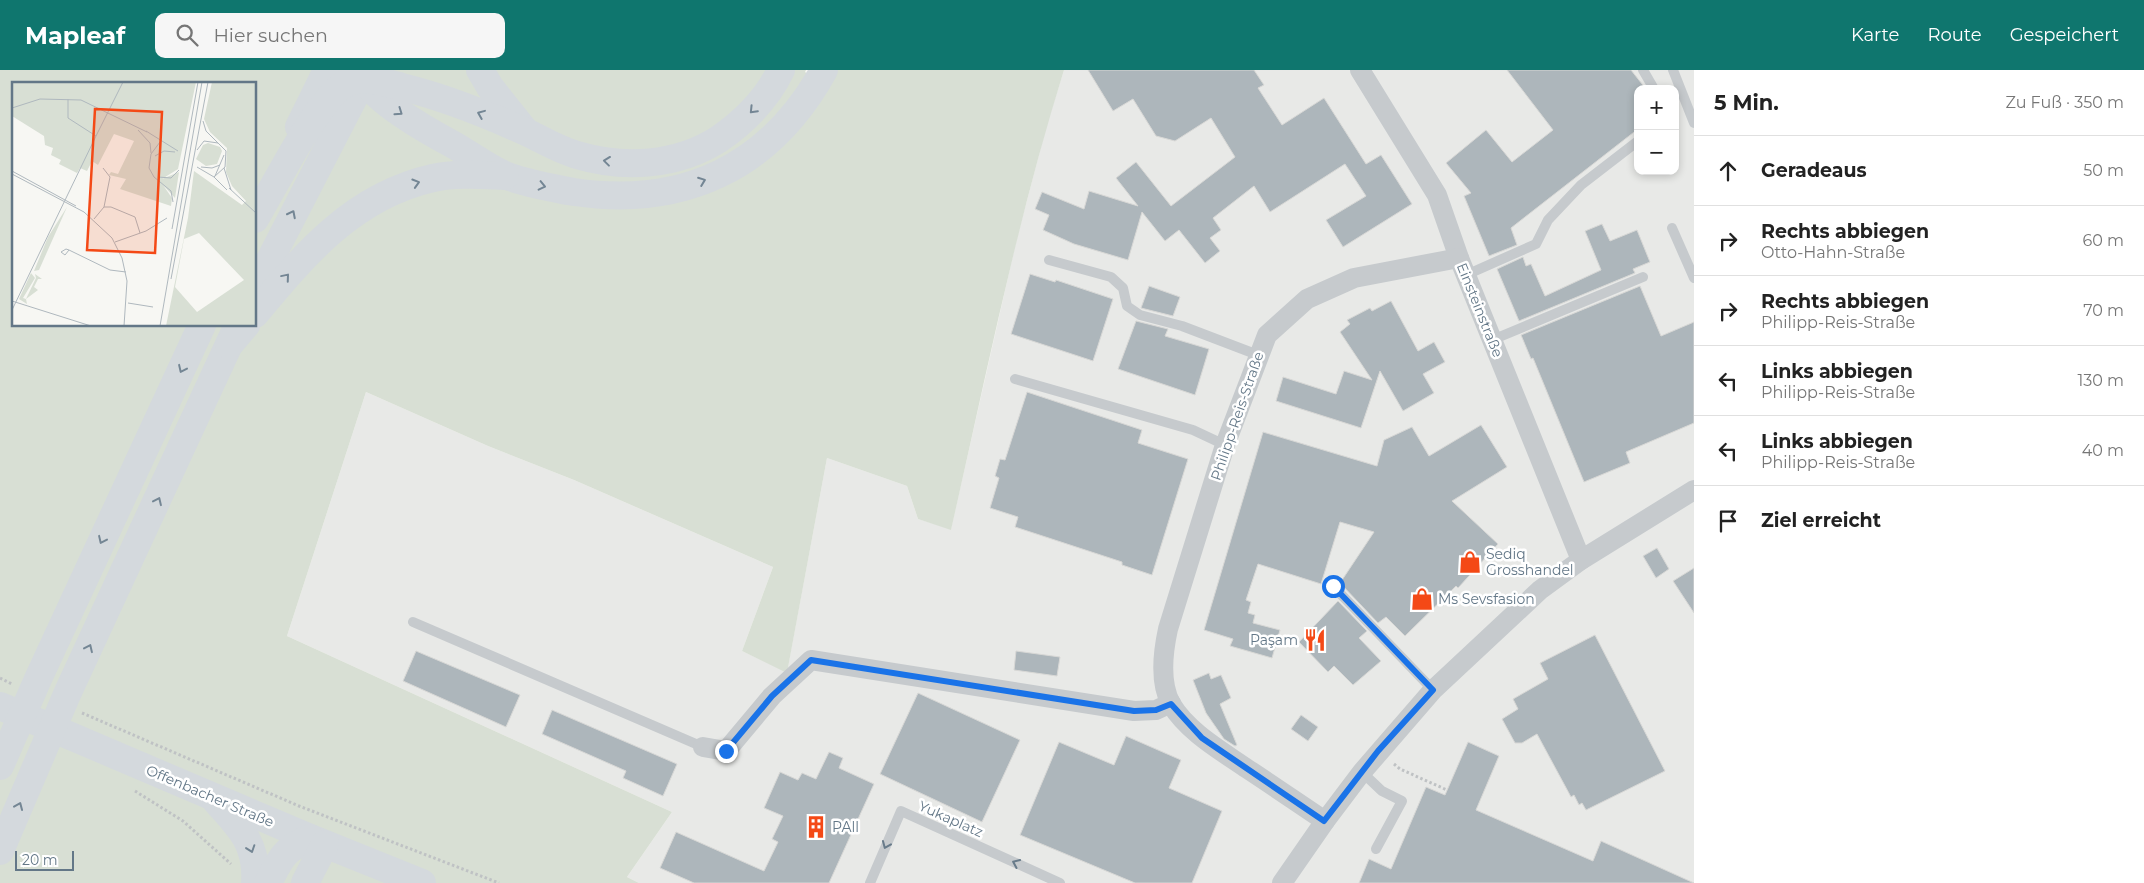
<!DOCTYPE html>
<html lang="de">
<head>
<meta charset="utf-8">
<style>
	body { margin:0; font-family:Montserrat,sans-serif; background:#f6f6f6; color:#222 }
	.controls { position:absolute; right:15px; top:15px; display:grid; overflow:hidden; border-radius:10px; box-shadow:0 2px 8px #0003 }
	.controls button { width:45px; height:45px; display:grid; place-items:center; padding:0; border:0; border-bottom:1px solid #e0e0e0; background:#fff; color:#222; font:25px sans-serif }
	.scale { position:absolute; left:15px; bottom:12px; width:59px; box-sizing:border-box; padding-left:5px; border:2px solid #637787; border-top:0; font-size:14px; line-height:18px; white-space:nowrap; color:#637787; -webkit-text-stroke:4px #fff; paint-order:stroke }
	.stop { position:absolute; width:15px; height:15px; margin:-11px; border:4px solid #1a73e8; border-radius:50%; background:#fff }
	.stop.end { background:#1a73e8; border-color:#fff; box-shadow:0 1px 5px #0008 }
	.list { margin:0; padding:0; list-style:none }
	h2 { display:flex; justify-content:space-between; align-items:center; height:65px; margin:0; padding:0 20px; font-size:21px }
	h2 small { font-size:16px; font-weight:400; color:#767676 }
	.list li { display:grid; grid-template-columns:32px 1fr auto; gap:15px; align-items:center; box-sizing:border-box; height:70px; padding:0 20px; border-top:1px solid #e0e0e0 }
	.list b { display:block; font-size:19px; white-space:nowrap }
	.list p { margin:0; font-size:16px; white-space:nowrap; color:#767676 }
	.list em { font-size:16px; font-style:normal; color:#767676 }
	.icon { flex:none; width:28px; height:28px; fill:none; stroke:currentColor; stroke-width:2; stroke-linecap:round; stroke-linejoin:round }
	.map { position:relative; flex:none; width:1694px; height:813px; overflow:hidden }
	header { display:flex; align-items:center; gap:30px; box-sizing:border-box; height:70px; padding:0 25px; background:#0f766e; color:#fff }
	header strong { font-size:24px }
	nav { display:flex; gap:28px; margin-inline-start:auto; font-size:18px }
	.search { width:350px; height:45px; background:#f6f6f6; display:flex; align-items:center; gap:12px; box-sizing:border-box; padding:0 18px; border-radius:10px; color:#767676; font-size:19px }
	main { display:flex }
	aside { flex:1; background:#fff }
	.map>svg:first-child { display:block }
	.built { fill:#e8e9e7; fill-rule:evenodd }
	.green { fill:#d8dfd4; fill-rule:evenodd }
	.building { fill:#adb6bb; stroke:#d8d8d6 }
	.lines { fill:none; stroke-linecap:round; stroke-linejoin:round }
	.path { stroke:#bfc2c4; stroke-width:3; stroke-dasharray:2.5 2.5; stroke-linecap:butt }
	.lane { stroke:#c6cacd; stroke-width:10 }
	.street { stroke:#c6cacd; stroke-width:20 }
	.secondary { stroke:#d4d9dd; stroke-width:28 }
	.highway { stroke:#d4d9dd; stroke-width:28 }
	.oneway { stroke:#748694 }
	.oneway2 { stroke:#687b8a }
	.route { stroke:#1a73e8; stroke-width:6 }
	.labels { text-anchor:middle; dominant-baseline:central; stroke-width:5; stroke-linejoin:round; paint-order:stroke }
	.street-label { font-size:14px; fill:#637787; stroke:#fff }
	.poi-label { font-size:14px; fill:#637787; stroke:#fff; text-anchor:start }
	.inset-road { fill:none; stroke:#afb8be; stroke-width:1 }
	.view { fill:#f44916; fill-opacity:0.15; stroke:#f44916; stroke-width:2.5 }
	.inset-edge { fill:none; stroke:#637787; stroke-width:2.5 }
</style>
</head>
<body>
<header>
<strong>Mapleaf</strong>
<div class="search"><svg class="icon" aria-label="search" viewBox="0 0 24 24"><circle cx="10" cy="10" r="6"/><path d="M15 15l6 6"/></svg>Hier suchen</div>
<nav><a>Karte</a><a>Route</a><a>Gespeichert</a></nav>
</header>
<main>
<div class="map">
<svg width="1694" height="813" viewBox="0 0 1694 813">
	<rect width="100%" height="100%" fill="#f7f7f3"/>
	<path class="built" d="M1064,0H1694V813H639L627,807L672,742L287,566L366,322L488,376L574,410L773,497L742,581L787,602L827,388L907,416L918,449L951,459L1016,172L1047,54ZM1638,19H1675V101H1638Z"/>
	<path class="green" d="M0,0H806L805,2L823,15L833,0H1064C1017,150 986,306 951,460L918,449L907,416L827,388L787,603L742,581L773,497L574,410L488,376L366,322L287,566L672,742L627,807L639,813H0ZM14,14H255V255H14Z"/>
	<g class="building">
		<polygon points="1088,0 1254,0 1264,15 1258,18 1282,55 1324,28 1366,94 1381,85 1412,134 1343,177 1326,150 1366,126 1345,94 1270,142 1254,116 1213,148 1221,160 1210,168 1220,181 1205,193 1179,160 1165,171 1142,142 1128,190 1074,174 1043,160 1049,145 1035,139 1042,122 1084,139 1089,121 1138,136 1116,108 1136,92 1171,136 1235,87 1211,48 1175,71 1156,66 1133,29 1113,41"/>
		<polygon points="1507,0 1631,0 1646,19 1638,19 1638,59 1511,158 1517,175 1489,186 1464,126 1471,123 1446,93 1486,60 1512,92 1553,60"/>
		<polygon points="1602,154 1610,171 1637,160 1650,192 1633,199 1635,203 1519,251 1497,199 1523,187 1526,196 1531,194 1545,226 1601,200 1585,161"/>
		<polygon points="1030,204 1055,212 1056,210 1113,229 1093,291 1011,264"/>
		<polygon points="1149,216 1180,227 1173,246 1141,238"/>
		<polygon points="1640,216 1661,266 1694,252 1694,353 1626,382 1630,393 1584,412 1533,288 1531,289 1521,265"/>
		<polygon points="1391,231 1418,281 1434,272 1445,292 1423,304 1434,323 1403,341 1380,301 1361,358 1276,331 1283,307 1336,324 1344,301 1372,310 1340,262 1350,254 1347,250 1370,238 1372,241"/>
		<polygon points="1136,251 1168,259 1165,266 1209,279 1195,325 1118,299"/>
		<polygon points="1027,322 1142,360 1138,373 1188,389 1152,505 1122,495 1122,492 1015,457 1018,447 990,438 999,408 995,406 1000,389 1005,390"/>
		<polygon points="1481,355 1507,397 1452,431 1498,474 1458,518 1456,516 1405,566 1386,547 1378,553 1340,513 1374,462 1340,452 1321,514 1258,494 1246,530 1251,532 1248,543 1255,545 1253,553 1280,560 1272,588 1230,576 1233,569 1204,560 1263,362 1377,396 1384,370 1412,357 1429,386"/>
		<polygon points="1657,478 1669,499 1656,508 1643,486"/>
		<polygon points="1694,498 1694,543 1673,511"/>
		<polygon points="1338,531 1367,561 1359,568 1381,591 1353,615 1334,596 1328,602 1299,572"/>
		<polygon points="1595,565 1665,701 1586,740 1582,733 1579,735 1574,725 1571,727 1537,664 1522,673 1515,673 1502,649 1518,639 1513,629 1548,609 1540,593"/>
		<polygon points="416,581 520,625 506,657 403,611"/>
		<polygon points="1016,581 1060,587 1057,606 1014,600"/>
		<polygon points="1209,603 1211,609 1221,605 1231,628 1220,634 1237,675 1235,676 1224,669 1206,643 1193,610"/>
		<polygon points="918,623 1020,670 982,752 880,704"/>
		<polygon points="552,640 677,694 663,726 623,708 626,701 542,664"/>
		<polygon points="1301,645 1318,657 1308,671 1291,659"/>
		<polygon points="1126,666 1181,690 1169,718 1222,741 1192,813 1135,813 1020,765 1059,672 1114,695"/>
		<polygon points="1468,672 1499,686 1476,740 1593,791 1601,771 1694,813 1359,813 1369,789 1391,799 1426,717 1445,725"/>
		<polygon points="829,682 843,688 839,698 874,714 829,813 694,813 660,798 676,762 764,801 778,772 772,769 783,746 764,738 780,702 798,710 802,703 816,709"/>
	</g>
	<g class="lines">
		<g class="path">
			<polyline points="0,608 12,614"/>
			<polyline points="82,643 299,736 499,813"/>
			<polyline points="1394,694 1400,699 1447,720"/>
			<polyline points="135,721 183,751 231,794"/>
		</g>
		<g class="lane">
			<polyline points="1643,0 1654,19"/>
			<polyline points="1673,0 1694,53"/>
			<polyline points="1672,158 1694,208"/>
			<polyline points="1049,190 1111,207 1123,218 1127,236 1140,245 1182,256 1258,285"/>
			<polyline points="1466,205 1536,174 1548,150 1581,115 1638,71"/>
			<polyline points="1492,270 1643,207"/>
			<polyline points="1015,309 1193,360 1225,375"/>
			<polyline points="1333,516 1433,620"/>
			<polyline points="413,552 703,677"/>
			<polyline points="1362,702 1382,721 1402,731 1376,779"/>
			<polyline points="870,813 901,741 1060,813"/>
		</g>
		<g class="street">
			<polyline points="1360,0 1437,125 1459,188 1581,490"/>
			<polyline points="703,677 726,681 772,626 811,590 1134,641 1156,640 1171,633"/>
			<path d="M1325,751C1298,733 1272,715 1246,698C1220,680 1188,662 1171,634C1159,612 1163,582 1168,559L1225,375L1267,265L1307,229L1354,208L1459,188"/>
			<polyline points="1282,813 1325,751 1362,702 1433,620 1540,520 1581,490 1694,420"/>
		</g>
		<g class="secondary">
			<polyline points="299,57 327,0"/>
			<polyline points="255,219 368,0"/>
			<polyline points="0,636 310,768 422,813"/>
			<polyline points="0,696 38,609 202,255"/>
			<path d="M216,731C240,757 258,775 255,813"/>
			<polyline points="0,781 68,622 238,255"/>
			<path d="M268,813C280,789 284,779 310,768"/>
			<polyline points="305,813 325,774"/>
		</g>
		<g class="highway">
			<polyline points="480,0 490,17 525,61"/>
			<path d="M362,6C376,32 426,60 452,74C468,83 492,100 507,106C529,114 551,118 574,122C683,138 770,98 824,0"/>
			<path d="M255,149C272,121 320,24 347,13C364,5 384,12 402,17C444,27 486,44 526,62C543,70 559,80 577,85C624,99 677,96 719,69C745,51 767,29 781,0"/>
			<path d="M255,244C305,184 353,126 433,108C456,103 481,105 505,106"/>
			<polyline points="229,275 246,255"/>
		</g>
	</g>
	<defs><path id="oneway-chevron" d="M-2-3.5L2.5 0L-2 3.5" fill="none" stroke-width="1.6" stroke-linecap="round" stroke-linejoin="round" transform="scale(1.25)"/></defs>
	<g class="oneway">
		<use href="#oneway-chevron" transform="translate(753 40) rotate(134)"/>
		<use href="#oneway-chevron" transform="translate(399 42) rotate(35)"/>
		<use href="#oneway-chevron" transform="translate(481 44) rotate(-158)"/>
		<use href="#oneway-chevron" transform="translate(607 91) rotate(-173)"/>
		<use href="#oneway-chevron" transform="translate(702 111) rotate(-21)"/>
		<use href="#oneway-chevron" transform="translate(416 113) rotate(-17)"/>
		<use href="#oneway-chevron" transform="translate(542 116) rotate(13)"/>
		<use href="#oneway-chevron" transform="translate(292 144) rotate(-63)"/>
		<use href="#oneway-chevron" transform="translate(286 207) rotate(-50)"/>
		<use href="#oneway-chevron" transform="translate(182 299) rotate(115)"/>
		<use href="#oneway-chevron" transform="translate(158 431) rotate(-65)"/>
		<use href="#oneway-chevron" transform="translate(102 470) rotate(115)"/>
		<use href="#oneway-chevron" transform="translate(89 578) rotate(-65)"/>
		<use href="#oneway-chevron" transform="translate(19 736) rotate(-67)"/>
		<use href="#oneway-chevron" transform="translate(251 779) rotate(71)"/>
	</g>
	<g class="oneway2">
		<use href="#oneway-chevron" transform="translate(886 775) rotate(113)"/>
		<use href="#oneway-chevron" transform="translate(1016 793) rotate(-156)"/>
	</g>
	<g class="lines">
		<polyline class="route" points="726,681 772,626 811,590 1134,641 1156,640 1171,634 1202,668 1324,751 1378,681 1433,620 1333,516"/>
	</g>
	<defs>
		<symbol id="shop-bare" viewBox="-9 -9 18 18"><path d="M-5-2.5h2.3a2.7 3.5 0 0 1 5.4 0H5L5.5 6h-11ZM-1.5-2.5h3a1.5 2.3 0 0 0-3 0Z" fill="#f44916" stroke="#fff" stroke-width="2.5" paint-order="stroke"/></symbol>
		<symbol id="restaurant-bare" viewBox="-9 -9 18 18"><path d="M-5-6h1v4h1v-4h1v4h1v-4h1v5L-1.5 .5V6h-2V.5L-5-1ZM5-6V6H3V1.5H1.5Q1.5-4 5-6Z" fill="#f44916" stroke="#fff" stroke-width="2.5" paint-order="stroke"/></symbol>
		<symbol id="building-bare" viewBox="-9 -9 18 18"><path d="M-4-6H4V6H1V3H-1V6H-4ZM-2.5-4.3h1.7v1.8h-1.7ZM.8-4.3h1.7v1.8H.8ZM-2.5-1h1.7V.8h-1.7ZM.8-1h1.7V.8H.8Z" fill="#f44916" stroke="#fff" stroke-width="2.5" paint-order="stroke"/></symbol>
	</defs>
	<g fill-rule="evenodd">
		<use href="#shop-bare" x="1454" y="476" width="32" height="32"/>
		<use href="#shop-bare" x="1406" y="513" width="32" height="32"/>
		<use href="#restaurant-bare" x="1299" y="554" width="32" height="32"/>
		<use href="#building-bare" x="800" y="741" width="32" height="32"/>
	</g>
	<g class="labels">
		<g class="street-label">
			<text transform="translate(1480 240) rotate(68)">Einsteinstraße</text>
			<text transform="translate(1237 346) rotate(-71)">Philipp-Reis-Straße</text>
			<text transform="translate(210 726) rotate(23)">Offenbacher Straße</text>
			<text transform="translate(951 749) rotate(24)">Yukaplatz</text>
		</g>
		<g class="poi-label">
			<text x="1486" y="484">Sediq<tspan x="1486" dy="16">Grosshandel</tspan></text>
			<text x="1438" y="529">Ms Sevsfasion</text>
			<text x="1298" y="570" text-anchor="end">Paşam</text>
			<text x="832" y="757">PAll</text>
		</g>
	</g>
	<g transform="translate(12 12)">
		<rect width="244" height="244" fill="#f7f7f3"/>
		<path d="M0,0H184L166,87L150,97L167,90L163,116L151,103L160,116L159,124L108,107L114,97L97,93L99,90L106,92L122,59L102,52L86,83L80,79L75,89L68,86L65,91L47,82L49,78L39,73L41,66L33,63L32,54L0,34ZM200,0H244V244H154L176,136L182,89L230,123L234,119L220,104L214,90L215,66L198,50L192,37ZM187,151L232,198L185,230L163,205L172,157ZM196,61L208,65L210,69L205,82L194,84L184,77L191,63ZM55,125L27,188L22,189L36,155ZM19,191L23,196L11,216L14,217L24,196L23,192L30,197H26L22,205L26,208L14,217L15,222L7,217Z" fill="#d8dfd4" fill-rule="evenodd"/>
		<path class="inset-road" d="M56,17V36L84,54L111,0M0,26L28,17L69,18L135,50M191,39L194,49L214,69L213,85L202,95M126,48L138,61L139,71M134,49L166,69M148,60L139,72L137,86L142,95L159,109L161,120M185,68L192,59L206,61M143,74L152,69L163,70M185,85L202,95L215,108M189,85L200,86L208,83M91,86L98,95L92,125M212,86L219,108M0,89L64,124M0,92L72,130L100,156L110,176L115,199L112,244M203,94L212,73M146,95L159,96L167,88M217,106L244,131M82,137L92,125H99L123,135L128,151M160,147L186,0M103,160L134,149L155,136M57,168L53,173L49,170L54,167L57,168L98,188L114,190M159,197L196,0M0,219L79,244M116,221L141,225M0,228L84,54M148,244L190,0"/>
		<path class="view" d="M83,27L150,30L143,171L75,168Z"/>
		<rect width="244" height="244" class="inset-edge"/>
	</g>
</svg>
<div class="controls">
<button>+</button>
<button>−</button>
</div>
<div class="scale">20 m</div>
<div class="stop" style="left:1333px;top:516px"></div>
<div class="stop end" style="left:726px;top:681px"></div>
</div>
<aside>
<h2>5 Min.<small>Zu Fuß · 350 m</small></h2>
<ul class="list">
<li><svg class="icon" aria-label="ahead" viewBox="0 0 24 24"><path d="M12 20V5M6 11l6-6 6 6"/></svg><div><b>Geradeaus</b></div><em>50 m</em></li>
<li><svg class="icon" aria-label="right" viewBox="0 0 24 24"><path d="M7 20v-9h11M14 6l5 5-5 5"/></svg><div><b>Rechts abbiegen</b><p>Otto-Hahn-Straße</p></div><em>60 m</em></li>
<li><svg class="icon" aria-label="right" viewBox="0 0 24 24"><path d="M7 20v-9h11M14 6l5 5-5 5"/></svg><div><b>Rechts abbiegen</b><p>Philipp-Reis-Straße</p></div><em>70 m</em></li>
<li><svg class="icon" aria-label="left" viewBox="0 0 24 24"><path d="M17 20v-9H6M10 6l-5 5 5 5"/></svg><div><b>Links abbiegen</b><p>Philipp-Reis-Straße</p></div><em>130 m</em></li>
<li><svg class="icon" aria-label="left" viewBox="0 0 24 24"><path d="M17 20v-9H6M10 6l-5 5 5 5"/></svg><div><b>Links abbiegen</b><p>Philipp-Reis-Straße</p></div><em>40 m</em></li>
<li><svg class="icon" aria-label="arrive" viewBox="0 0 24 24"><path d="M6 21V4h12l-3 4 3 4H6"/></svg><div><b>Ziel erreicht</b></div></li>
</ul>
</aside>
</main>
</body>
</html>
